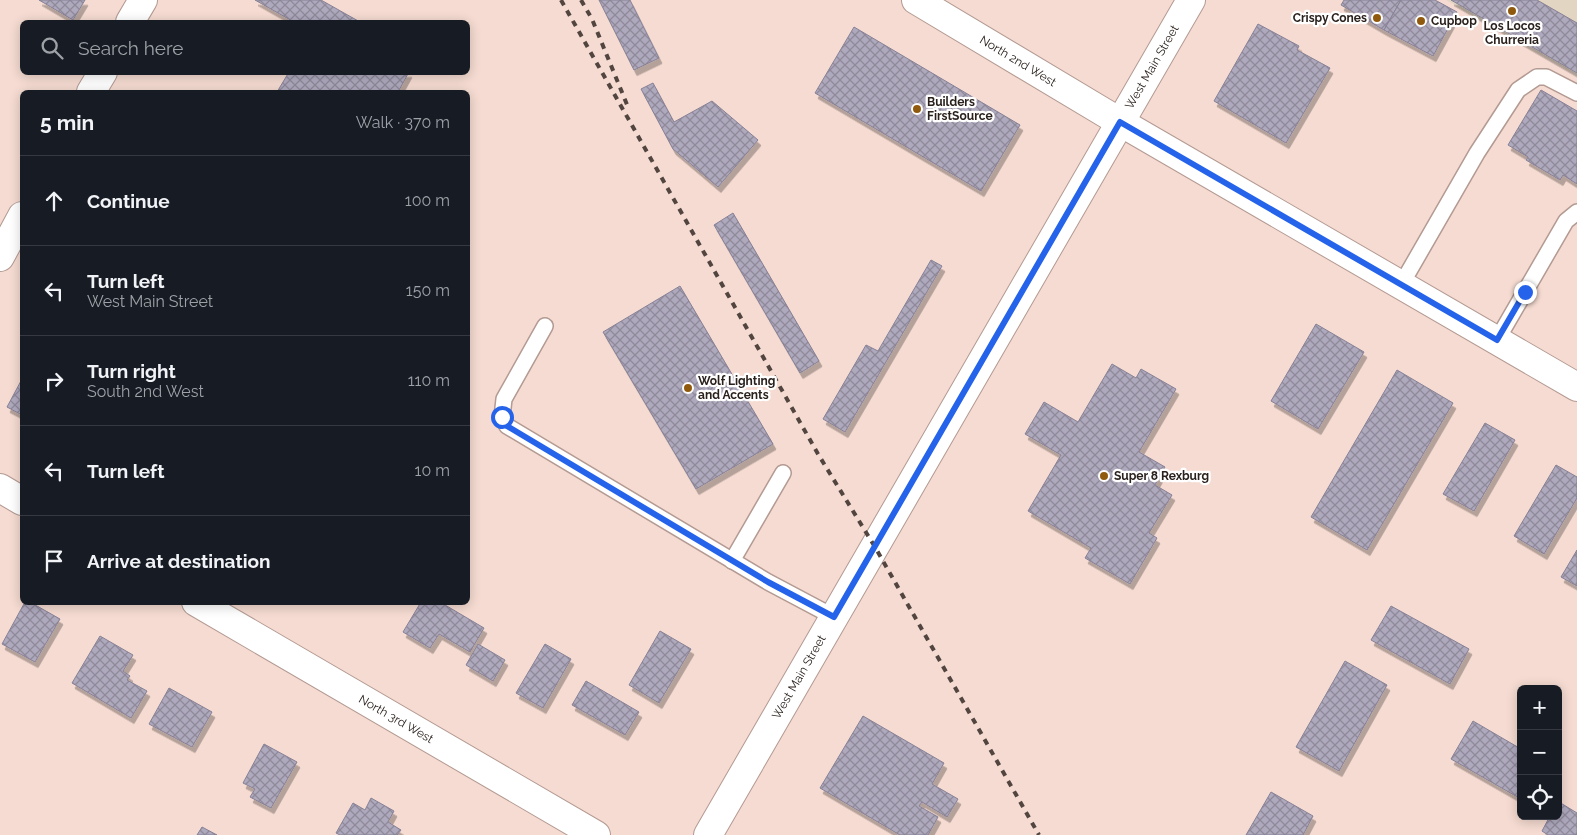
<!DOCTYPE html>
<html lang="en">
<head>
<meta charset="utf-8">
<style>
	body { margin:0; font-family:Raleway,sans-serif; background:#242831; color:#f1f3f6 }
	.controls { position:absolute; right:15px; bottom:15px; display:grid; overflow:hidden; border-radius:8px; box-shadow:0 2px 12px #0003 }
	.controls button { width:45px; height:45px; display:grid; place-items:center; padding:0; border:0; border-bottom:1px solid #363941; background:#171b24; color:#f1f3f6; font:25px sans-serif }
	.stop { position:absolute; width:15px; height:15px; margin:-11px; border:4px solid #2563eb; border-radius:50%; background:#fff }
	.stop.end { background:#2563eb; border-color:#fff; box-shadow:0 1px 5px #0008 }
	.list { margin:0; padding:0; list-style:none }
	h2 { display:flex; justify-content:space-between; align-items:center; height:65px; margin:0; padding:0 20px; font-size:21px }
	h2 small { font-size:16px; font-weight:400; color:#9ea1a6 }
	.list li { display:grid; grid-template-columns:32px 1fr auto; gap:15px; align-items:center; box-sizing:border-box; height:90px; padding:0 20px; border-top:1px solid #363941 }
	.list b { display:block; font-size:19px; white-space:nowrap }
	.list p { margin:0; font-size:16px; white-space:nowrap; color:#9ea1a6 }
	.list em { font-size:16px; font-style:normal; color:#9ea1a6 }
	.icon { flex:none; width:28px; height:28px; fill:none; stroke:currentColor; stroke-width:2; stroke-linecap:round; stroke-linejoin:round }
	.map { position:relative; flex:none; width:1577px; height:835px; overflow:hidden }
	.search { position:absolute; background:#171b24; box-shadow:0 2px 12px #0003; left:20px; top:20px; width:450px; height:55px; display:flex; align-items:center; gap:12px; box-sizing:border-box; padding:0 18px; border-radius:8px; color:#9ea1a6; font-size:19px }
	.panel { position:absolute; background:#171b24; box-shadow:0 2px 12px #0003; left:20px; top:90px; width:450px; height:515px; border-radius:8px }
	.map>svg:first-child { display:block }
	.commercial { fill:#e2d6c2 }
	.building { fill:url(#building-cross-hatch); stroke:#878196; filter:url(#shadow) }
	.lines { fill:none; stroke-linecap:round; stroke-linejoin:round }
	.service-casing { stroke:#b39a92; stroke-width:18 }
	.minor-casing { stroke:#b39a92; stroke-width:30 }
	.secondary-casing { stroke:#b39a92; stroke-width:30 }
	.primary-casing { stroke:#b39a92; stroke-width:30 }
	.service { stroke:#fff; stroke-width:15 }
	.minor { stroke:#fff; stroke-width:28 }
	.secondary { stroke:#fff; stroke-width:28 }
	.primary { stroke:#fff; stroke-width:28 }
	.rail { stroke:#524540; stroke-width:4; stroke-dasharray:6 6; stroke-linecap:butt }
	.route { stroke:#2563eb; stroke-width:6 }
	.poi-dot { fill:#905a0e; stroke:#fff; stroke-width:2 }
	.labels { text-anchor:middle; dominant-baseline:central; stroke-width:4.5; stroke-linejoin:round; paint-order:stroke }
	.poi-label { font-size:12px; font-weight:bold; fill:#2a211d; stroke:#fff; text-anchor:start }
	.street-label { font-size:12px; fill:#2a211d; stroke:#fff }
</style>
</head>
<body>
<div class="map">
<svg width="1577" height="835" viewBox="0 0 1577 835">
	<defs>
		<pattern id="building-cross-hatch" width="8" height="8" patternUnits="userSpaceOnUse" patternTransform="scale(1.25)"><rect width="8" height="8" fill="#afa9be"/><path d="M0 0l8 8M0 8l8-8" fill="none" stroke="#8f899a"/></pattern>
		<filter id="shadow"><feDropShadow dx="3" dy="5.5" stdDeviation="0" flood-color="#0004"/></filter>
	</defs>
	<rect width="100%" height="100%" fill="#f5dbd1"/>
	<polygon class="commercial" points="1446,0 1577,0 1577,75"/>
	<g class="building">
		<polygon points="39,0 85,0 73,20"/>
		<polygon points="255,0 321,0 360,22 294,22"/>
		<polygon points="599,0 630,0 659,58 634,70"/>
		<polygon points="1344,0 1401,0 1384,30 1341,5"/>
		<polygon points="1401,0 1435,0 1457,12 1433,56 1384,30"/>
		<polygon points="1451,0 1537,0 1577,23 1577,73"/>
		<polygon points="1258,24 1299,46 1297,50 1330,68 1286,143 1214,101"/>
		<polygon points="854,27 1020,125 981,191 815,93"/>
		<polygon points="289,72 409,72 398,92 277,92"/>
		<polygon points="653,83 674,122 712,101 758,140 718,187 673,149 641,89"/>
		<polygon points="1541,90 1577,111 1577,184 1563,175 1560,180 1526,160 1528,157 1508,145"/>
		<polygon points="733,213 819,361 800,373 714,225"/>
		<polygon points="931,260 942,266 845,432 823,419 866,345 878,351"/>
		<polygon points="680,286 773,444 696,489 603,332"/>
		<polygon points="1316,324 1364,352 1318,429 1271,401"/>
		<polygon points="1112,364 1136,378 1141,369 1176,389 1139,452 1165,467 1155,485 1172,495 1149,533 1157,538 1130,584 1085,558 1091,548 1028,511 1061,455 1025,434 1044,402 1078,422"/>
		<polygon points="1397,370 1453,403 1367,550 1311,517"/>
		<polygon points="22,379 22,415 7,407"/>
		<polygon points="1485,423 1515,440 1474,511 1443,494"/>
		<polygon points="1556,465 1577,477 1577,498 1544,554 1514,536"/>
		<polygon points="1577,550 1577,586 1561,577"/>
		<polygon points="25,602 30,602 60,619 35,662 2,644"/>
		<polygon points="421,602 440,602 484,628 470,652 439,634 430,648 403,632"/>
		<polygon points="1391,606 1469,649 1450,684 1371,640"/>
		<polygon points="660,631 691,649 659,703 629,685"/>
		<polygon points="100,636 133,655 123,671 130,676 127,680 147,691 131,718 72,683"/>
		<polygon points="478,644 505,660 493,681 466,665"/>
		<polygon points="545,644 571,659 543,708 516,693"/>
		<polygon points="1345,661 1387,685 1339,771 1296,747"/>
		<polygon points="586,681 639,712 625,735 572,705"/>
		<polygon points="169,688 212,712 192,747 149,724"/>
		<polygon points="863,716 944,763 932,784 958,799 947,817 922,802 919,806 938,817 928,835 900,835 820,788"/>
		<polygon points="1473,721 1521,749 1521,799 1451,759"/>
		<polygon points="264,744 297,762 271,808 250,797 255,789 243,783"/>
		<polygon points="1271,792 1313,816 1303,835 1246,835"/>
		<polygon points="371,798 394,811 388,822 401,830 397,835 340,835 336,833 353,803 365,810"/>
		<polygon points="1559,802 1577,813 1577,835 1548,835 1542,831 1550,816 1558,816"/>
		<polygon points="202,827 217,835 197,835"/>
	</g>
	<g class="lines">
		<defs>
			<g id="service">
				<polyline points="1401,285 1477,153 1518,90 1537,77 1546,77 1577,93"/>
				<polyline points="545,326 504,399 502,417 507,426 768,582 834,617"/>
				<polyline points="1497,340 1566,221 1577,212"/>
				<polyline points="732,561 783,473"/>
			</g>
			<g id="minor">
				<polyline points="130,22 143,0"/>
				<polyline points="91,92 103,72"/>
				<polyline points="0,257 22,216"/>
				<polyline points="0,488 22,501"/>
				<polyline points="196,602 596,835"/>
			</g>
			<polyline id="secondary" points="916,0 1120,122"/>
			<g id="primary">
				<polyline points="1120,122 1577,387"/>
				<polyline points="708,835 1191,0"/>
			</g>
		</defs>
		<use href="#service" class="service-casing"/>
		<use href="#minor" class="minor-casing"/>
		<use href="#secondary" class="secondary-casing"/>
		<use href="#primary" class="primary-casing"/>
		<use href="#service" class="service"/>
		<use href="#minor" class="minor"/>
		<use href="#secondary" class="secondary"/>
		<use href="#primary" class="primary"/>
		<g class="rail">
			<polyline points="561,0 818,454 875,547 1039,835"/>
			<polyline points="581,0 592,19 628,107"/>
		</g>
	</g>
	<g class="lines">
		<polyline class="route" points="502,417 507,426 768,582 834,617 1120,122 1497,340 1525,292"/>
	</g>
	<g class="poi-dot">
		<circle cx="1512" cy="11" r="5"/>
		<circle cx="1377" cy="18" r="5"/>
		<circle cx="1421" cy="21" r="5"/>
		<circle cx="917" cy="109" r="5"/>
		<circle cx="688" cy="388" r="5"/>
		<circle cx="1104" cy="476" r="5"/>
	</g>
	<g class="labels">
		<g class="poi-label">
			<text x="1367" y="18" text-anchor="end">Crispy Cones</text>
			<text x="1431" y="21">Cupbop</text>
			<text x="1512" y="26" text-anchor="middle">Los Locos<tspan x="1512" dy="14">Churreria</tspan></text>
			<text x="927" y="102">Builders<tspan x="927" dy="14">FirstSource</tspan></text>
			<text x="698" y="381">Wolf Lighting<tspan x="698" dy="14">and Accents</tspan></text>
			<text x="1114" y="476">Super 8 Rexburg</text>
		</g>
		<g class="street-label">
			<text transform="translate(1018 61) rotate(31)">North 2nd West</text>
			<text transform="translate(1152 67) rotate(-60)">West Main Street</text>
			<text transform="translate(799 677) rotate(-60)">West Main Street</text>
			<text transform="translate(396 719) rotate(30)">North 3rd West</text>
		</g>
	</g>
</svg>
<div class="controls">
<button>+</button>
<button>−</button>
<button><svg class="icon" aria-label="locate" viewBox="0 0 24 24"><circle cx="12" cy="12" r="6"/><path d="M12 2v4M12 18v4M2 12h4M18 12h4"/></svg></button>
</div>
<div class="stop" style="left:502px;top:417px"></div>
<div class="stop end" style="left:1525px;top:292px"></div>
<div class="search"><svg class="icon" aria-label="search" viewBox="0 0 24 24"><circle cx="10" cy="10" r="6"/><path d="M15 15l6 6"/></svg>Search here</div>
<section class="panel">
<h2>5 min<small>Walk · 370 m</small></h2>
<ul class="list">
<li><svg class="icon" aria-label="ahead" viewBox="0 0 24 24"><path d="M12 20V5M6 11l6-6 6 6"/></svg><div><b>Continue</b></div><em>100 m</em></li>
<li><svg class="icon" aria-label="left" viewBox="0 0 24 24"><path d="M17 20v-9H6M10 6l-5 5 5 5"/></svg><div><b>Turn left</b><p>West Main Street</p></div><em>150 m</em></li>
<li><svg class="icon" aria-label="right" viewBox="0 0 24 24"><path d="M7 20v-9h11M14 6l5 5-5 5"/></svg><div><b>Turn right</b><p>South 2nd West</p></div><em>110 m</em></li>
<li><svg class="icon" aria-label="left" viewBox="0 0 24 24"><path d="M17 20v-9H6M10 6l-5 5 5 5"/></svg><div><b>Turn left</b></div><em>10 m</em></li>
<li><svg class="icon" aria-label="arrive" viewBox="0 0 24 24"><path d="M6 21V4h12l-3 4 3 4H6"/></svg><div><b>Arrive at destination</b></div></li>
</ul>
</section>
</div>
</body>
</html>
